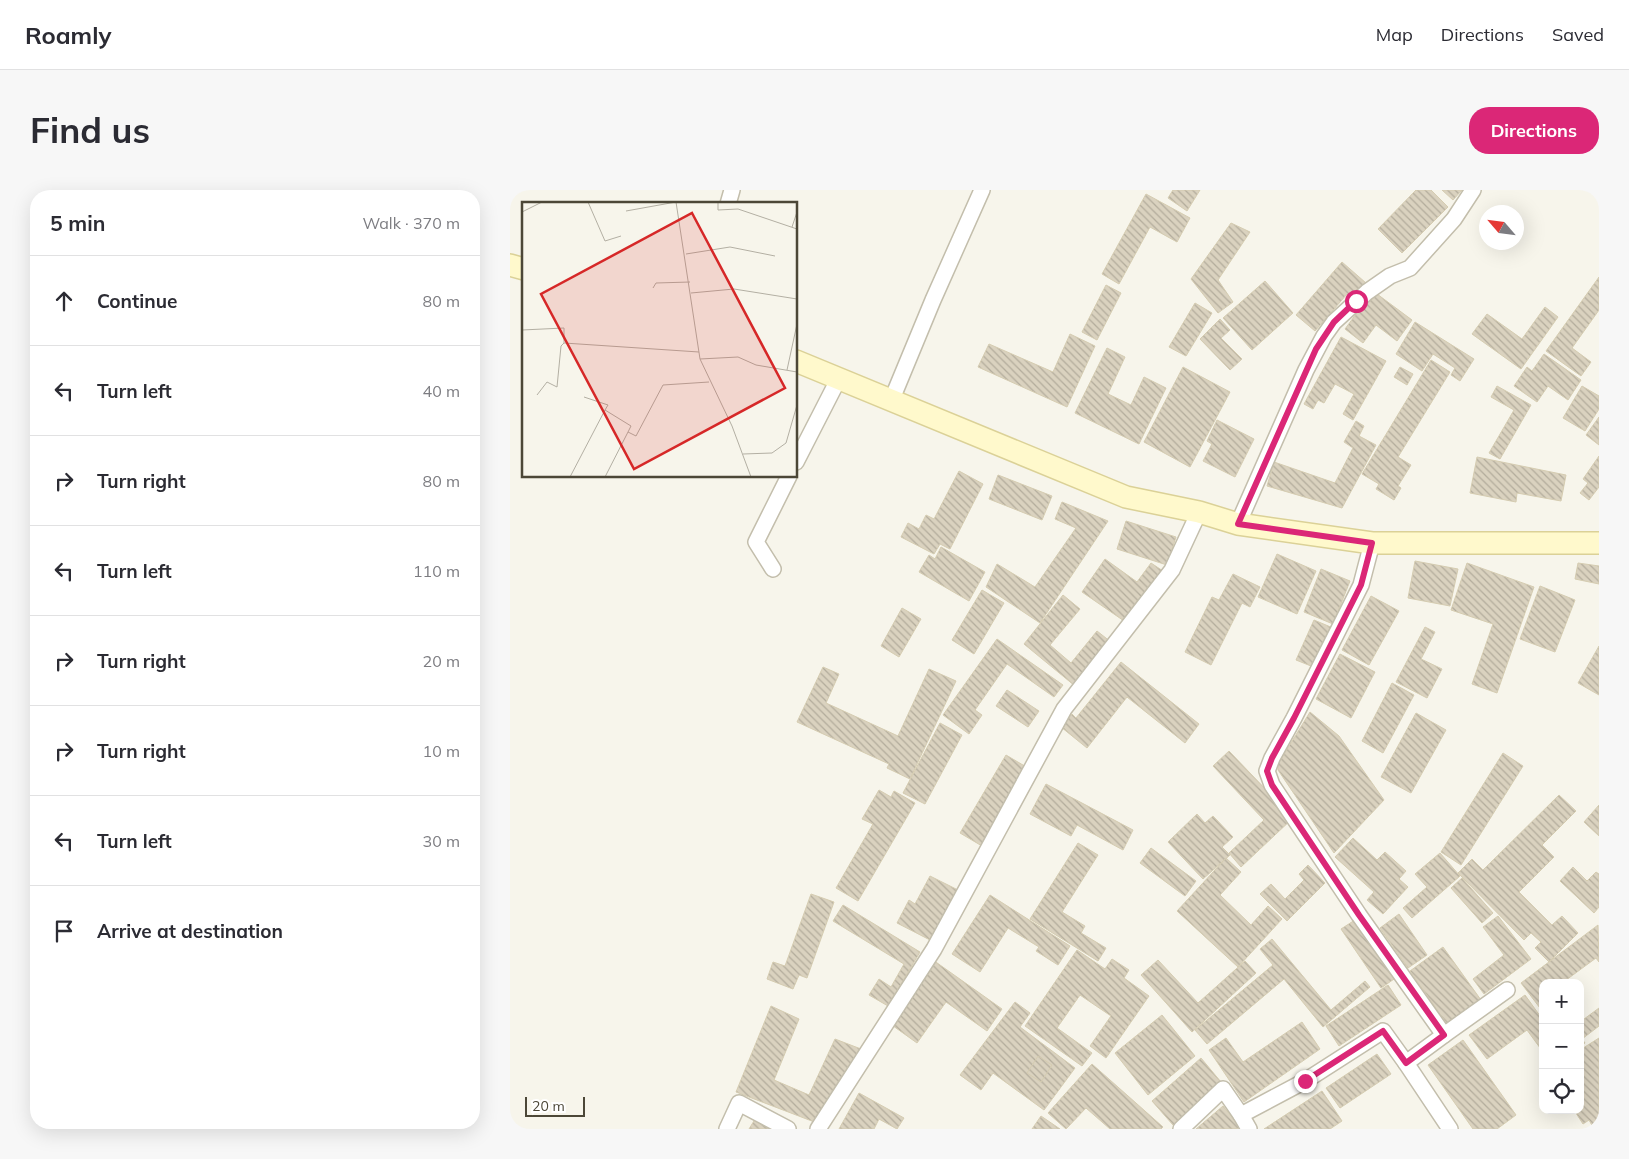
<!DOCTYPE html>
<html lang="en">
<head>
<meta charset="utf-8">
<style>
	body { margin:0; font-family:Mulish,sans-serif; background:#f7f7f7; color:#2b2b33 }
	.controls { position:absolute; right:15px; bottom:15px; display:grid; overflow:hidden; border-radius:10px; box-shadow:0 5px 20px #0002 }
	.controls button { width:45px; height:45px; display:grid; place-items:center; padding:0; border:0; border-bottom:1px solid #e1e1e2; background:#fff; color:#2b2b33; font:25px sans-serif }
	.compass { position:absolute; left:969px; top:15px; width:45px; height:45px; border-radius:50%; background:#fff; box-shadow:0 5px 20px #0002; rotate:298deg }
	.scale { position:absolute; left:15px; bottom:12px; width:60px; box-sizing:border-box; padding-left:5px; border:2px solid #4c4737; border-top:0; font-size:14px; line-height:18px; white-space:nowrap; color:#4c4737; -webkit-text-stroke:4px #fff; paint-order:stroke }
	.stop { position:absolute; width:15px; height:15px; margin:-11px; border:4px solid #db2777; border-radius:50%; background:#fff }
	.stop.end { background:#db2777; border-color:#fff; box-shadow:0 1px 5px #0008 }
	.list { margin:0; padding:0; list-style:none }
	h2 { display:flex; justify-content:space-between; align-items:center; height:65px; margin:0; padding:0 20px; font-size:21px }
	h2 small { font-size:16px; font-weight:400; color:#7c7c81 }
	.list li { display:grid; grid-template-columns:32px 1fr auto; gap:15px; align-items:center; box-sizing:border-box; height:90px; padding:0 20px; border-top:1px solid #e1e1e2 }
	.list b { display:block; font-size:19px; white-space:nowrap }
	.list em { font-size:16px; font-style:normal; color:#7c7c81 }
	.icon { flex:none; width:28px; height:28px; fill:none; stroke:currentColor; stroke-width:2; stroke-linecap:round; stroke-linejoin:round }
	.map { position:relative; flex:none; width:1089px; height:939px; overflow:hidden; border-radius:20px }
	header { display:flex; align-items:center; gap:30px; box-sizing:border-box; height:70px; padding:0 25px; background:#fff; border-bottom:1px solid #e1e1e2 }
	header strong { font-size:24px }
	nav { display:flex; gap:28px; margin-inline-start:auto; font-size:18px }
	.intro { display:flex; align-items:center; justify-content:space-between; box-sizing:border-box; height:120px; padding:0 30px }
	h1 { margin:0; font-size:35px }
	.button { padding:12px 22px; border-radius:20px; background:#db2777; color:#fff; font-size:18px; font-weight:700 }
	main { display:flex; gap:30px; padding:0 30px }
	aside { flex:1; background:#fff; border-radius:20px; box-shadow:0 5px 20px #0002 }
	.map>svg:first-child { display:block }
	.building { fill:url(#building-back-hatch); stroke:#d5ccb1 }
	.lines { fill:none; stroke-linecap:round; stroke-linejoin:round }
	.street-casing { stroke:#c3beac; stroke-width:18 }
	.secondary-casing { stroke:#dbd197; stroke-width:24 }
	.street { stroke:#fff; stroke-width:15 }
	.secondary { stroke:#fff9cc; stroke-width:21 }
	.route { stroke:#db2777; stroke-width:6 }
	.inset-road { fill:none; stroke:#b3afa3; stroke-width:1 }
	.view { fill:#d62828; fill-opacity:0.15; stroke:#d62828; stroke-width:2.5 }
	.inset-edge { fill:none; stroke:#4c4737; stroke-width:2.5 }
</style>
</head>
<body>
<header>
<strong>Roamly</strong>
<nav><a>Map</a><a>Directions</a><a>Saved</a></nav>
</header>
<div class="intro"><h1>Find us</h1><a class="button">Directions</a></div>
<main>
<aside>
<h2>5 min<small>Walk · 370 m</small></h2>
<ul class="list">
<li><svg class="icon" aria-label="ahead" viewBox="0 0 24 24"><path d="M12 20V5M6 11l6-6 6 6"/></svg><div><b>Continue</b></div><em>80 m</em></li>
<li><svg class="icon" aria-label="left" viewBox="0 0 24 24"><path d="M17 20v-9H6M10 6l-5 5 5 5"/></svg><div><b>Turn left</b></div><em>40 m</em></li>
<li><svg class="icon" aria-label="right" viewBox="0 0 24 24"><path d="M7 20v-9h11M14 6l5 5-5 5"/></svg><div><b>Turn right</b></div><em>80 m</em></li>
<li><svg class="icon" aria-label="left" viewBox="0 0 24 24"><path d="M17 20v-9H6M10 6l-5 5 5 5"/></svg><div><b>Turn left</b></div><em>110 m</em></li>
<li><svg class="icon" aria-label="right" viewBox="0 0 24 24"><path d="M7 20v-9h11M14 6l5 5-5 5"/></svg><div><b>Turn right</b></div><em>20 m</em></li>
<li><svg class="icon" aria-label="right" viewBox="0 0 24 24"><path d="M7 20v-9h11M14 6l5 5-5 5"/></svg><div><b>Turn right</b></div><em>10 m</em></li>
<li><svg class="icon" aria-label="left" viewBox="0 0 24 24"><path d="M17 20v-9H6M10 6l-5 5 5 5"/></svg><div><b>Turn left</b></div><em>30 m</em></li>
<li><svg class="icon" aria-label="arrive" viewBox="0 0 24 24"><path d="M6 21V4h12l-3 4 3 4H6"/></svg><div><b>Arrive at destination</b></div></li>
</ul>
</aside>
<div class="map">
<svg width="1089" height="939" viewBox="0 0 1089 939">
	<defs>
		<pattern id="building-back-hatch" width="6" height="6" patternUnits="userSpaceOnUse" patternTransform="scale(1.25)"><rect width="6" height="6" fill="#dad2bf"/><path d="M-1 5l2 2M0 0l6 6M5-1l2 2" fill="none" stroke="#b3ac9c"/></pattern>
	</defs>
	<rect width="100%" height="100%" fill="#f7f5eb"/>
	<g class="building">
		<polygon points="663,0 690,0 677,21 658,8"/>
		<polygon points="906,0 921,0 938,17 892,63 868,39"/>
		<polygon points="932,0 952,0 943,10"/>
		<polygon points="636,4 680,28 667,52 640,37 609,94 592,84"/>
		<polygon points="721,33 740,42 708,90 723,112 708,123 681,89"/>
		<polygon points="832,72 856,93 843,109 837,104 805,141 786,125"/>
		<polygon points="1089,87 1089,120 1062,158 1081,172 1071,186 1036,161"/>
		<polygon points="755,91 783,123 742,160 713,128"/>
		<polygon points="596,95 611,103 587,150 572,142"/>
		<polygon points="863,101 902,130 887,151 866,135 853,153 835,139"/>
		<polygon points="685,113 702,123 676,166 659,157"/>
		<polygon points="1035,117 1048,127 1011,179 962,144 977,124 1012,149"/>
		<polygon points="710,129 720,140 711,148 732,169 720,180 690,149"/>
		<polygon points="905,132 964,169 950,191 941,185 945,178 923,164 912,181 886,164"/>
		<polygon points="560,144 585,156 557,217 468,177 479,154 543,182"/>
		<polygon points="831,147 876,171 843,230 833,224 844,204 825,194 814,213 808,210 803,219 794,214"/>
		<polygon points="597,158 615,167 598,204 621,215 634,187 656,198 629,254 565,223"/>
		<polygon points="1034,164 1071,190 1058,210 1038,196 1027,212 1004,196 1017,177 1022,181"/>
		<polygon points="921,170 940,182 888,267 901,275 888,296 891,298 884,310 866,299 869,294 852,284"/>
		<polygon points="673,177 720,202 680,277 634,252"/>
		<polygon points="890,177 903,184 897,195 884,187"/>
		<polygon points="987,196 1021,215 990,269 979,263 1004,220 981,207"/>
		<polygon points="1072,196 1089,206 1089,219 1075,241 1053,228"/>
		<polygon points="1089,227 1089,255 1076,245"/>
		<polygon points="707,230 744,249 725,287 693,271 702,254 697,251"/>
		<polygon points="846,231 854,236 849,246 866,255 832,318 757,296 764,272 825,293 843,258 834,252"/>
		<polygon points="1089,266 1089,297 1079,310 1070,303 1078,293 1073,289"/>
		<polygon points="967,267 1056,285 1051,311 1007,303 1006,312 960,303"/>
		<polygon points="449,281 473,294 440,359 430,354 424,364 391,347 398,333 409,339 416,325 424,329"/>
		<polygon points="488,285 542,306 532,330 479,309"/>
		<polygon points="552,312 598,331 530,433 476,397 487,374 525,397 566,338 545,329"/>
		<polygon points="616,331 666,347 657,375 607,359"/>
		<polygon points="431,357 475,382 459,411 409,382 419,365 425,369"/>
		<polygon points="767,364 806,381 787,424 748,407"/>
		<polygon points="595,369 627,392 641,373 653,381 617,433 572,402"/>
		<polygon points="905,371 948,379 940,416 898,408"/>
		<polygon points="957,373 1024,397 987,503 962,494 983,434 941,420"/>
		<polygon points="1068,373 1089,376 1089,394 1065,389"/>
		<polygon points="811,379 840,391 823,434 794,422"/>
		<polygon points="723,384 750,397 740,417 732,413 701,475 675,462 702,407 709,410"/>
		<polygon points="1030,396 1065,410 1045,462 1010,449"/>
		<polygon points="472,400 494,413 464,464 442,450"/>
		<polygon points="553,405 570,419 540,455 561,473 587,441 601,452 565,496 514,454"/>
		<polygon points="861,406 889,421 859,475 832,460"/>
		<polygon points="392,418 411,429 389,467 371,456"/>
		<polygon points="804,430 823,438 806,478 786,470"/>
		<polygon points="915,437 925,442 911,469 932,479 917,508 886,492"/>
		<polygon points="487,449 553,495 544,507 497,474 465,520 472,525 459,544 433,525"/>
		<polygon points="1089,456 1089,505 1068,493"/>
		<polygon points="830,464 865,482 841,528 806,509"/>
		<polygon points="611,472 689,534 675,553 617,507 577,558 551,537 562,524 566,528"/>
		<polygon points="313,477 329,484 316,513 388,546 419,479 446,491 400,589 377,578 379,574 287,532"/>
		<polygon points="882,493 904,505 873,563 852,551"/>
		<polygon points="497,500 529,521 518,537 486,516"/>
		<polygon points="800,522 829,546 874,610 824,663 768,580 768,574"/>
		<polygon points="906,523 936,540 901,603 871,587"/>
		<polygon points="430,533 452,545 415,614 393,603"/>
		<polygon points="719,561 783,628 731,677 719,663 754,630 703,576"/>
		<polygon points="993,563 1013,576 951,675 931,662"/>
		<polygon points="496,565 518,578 472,656 450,643"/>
		<polygon points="536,594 623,640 613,660 567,635 561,646 520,624"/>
		<polygon points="369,600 381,607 384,601 405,613 348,711 326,698 363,634 352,629"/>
		<polygon points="1049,605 1066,621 1032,655 1044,667 1009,702 1042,735 1052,726 1068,743 1039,772 1025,758 1031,752 1021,743 1014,750 948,683 962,669 973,680"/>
		<polygon points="1089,615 1089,646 1074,632"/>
		<polygon points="687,624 695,633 703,626 723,647 712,657 720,665 693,689 658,652"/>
		<polygon points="843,648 867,670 875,662 896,681 889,689 898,697 873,724 857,710 864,702 825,667"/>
		<polygon points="568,653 588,665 552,722 575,736 571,743 596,758 588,771 520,729"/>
		<polygon points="641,658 686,691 675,706 630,673"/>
		<polygon points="930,663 950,686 902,728 893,718 917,697 905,684"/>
		<polygon points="716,668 731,682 710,705 741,735 758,716 772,729 728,777 667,721"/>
		<polygon points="798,675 815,693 777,731 750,704 761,694 775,709 794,690 789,684"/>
		<polygon points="1063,677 1077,691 1086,682 1089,684 1089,717 1084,723 1050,691"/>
		<polygon points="420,686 448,700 422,751 387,733 399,710 405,714"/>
		<polygon points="952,688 983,723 972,733 941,698"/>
		<polygon points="301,704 324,712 297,788 289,785 283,799 257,789 263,772 275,776"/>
		<polygon points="480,705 560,756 548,775 526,761 529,757 498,738 470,782 442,764"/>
		<polygon points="333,715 410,762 378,816 359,805 369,789 381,797 394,774 323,731"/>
		<polygon points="889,724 917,765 898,778 870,738"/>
		<polygon points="988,726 1021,769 974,804 963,789 994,765 973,737"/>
		<polygon points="848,728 887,787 871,798 831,739"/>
		<polygon points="1088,735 1089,772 1086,768 1052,793 1033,793 1033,822 1011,793"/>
		<polygon points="762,749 821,820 855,791 860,797 813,837 774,789 697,854 685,840 763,775 750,759"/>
		<polygon points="933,757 971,810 937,834 900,781"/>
		<polygon points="567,760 595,779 602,769 619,780 614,788 639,806 596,868 580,856 601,826 570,805 547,838 582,863 572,876 515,836"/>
		<polygon points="423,770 492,819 477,841 436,812 407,853 379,833"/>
		<polygon points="648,770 688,813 735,771 746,783 682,842 631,785"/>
		<polygon points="878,795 891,815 829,856 816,836"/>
		<polygon points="1015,805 1033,830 1033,862 1017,840 977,869 959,845"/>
		<polygon points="505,812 520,823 510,837 565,878 534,920 483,883 471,900 450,885"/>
		<polygon points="261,816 289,829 264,890 299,905 325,849 351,859 307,933 226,902"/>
		<polygon points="1089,818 1089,836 1072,849 1075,853 1070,856 1070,832"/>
		<polygon points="652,825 685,866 638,905 605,863"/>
		<polygon points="792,832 810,859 734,912 699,860 716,848 733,872"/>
		<polygon points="1089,848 1089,939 1084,939 1079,930 1073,934 1064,920 1070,920 1070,881 1073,879 1070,875 1070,860"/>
		<polygon points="953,850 1006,925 987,939 963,939 918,875"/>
		<polygon points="867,864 881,884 830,918 816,898"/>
		<polygon points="528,866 542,875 531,892 517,883"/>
		<polygon points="691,868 711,892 663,935 642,911"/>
		<polygon points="582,874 653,937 651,939 600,939 576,918 556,939 538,923"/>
		<polygon points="812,901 832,931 820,939 754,939"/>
		<polygon points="349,903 394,928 387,939 369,929 364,939 329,939"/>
		<polygon points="713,916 730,937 727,939 686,939"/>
		<polygon points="247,926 267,939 239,939"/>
		<polygon points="531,926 550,939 522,939"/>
	</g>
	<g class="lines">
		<defs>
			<g id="street">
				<polyline points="218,14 222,0"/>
				<polyline points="382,209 423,110 472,0"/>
				<polyline points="286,272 329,188"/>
				<polyline points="728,334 796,180 814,146 824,132 857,102 880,86 900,78 944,29 963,0"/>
				<polyline points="862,353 851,395 784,528 762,568 757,581 762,595 849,725 934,845 896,873 940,939"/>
				<polyline points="263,379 246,352 279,286"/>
				<polyline points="934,845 997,800"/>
				<polyline points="217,939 229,913 278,939"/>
				<polyline points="308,939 424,759 554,519 662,380 689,322"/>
				<polyline points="671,939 713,899 731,925"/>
				<polyline points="739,939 731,925 795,891 873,841 896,873"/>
			</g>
			<g id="secondary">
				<polyline points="0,75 14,79"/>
				<polyline points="286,171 616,307 689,322 728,334 862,353 1089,353"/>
			</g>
		</defs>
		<use href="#street" class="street-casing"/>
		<use href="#secondary" class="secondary-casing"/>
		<use href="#street" class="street"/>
		<use href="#secondary" class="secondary"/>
	</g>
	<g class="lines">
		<polyline class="route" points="795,891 873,841 896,873 934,845 849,725 762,595 757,581 762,568 784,528 851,395 862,353 728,334 806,159 824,132 846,111"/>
	</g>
	<g transform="translate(12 12)">
		<rect width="275" height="275" fill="#f7f5eb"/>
		<path class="inset-road" d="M66,0L83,39L99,34M154,0L178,157L210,224L229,275M196,0V8L216,7L275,27M104,9L154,0M0,10L20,0M270,25L275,10M164,52L208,45L253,54M131,86L134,81L168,80M169,91L212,87L275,97M0,128L42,126V141M178,157L216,155L234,163L275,170M265,168L275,122M15,193L25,180L35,185L39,144L42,141L177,150M62,195L86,203L83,208M221,252L250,251L264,241L275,203M48,275L83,208L109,224L106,230M83,275L106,230L114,234L141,183L187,180"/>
		<path class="view" d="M170,11L263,186L112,267L19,92Z"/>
		<rect width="275" height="275" class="inset-edge"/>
	</g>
</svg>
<div class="controls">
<button>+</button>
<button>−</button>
<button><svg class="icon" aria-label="locate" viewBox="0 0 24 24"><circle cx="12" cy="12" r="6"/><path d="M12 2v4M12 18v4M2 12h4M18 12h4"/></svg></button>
</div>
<svg class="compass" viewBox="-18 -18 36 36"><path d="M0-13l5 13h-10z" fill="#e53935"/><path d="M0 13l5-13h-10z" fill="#7c7c81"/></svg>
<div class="scale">20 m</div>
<div class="stop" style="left:846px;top:111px"></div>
<div class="stop end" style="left:795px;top:891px"></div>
</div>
</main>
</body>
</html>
